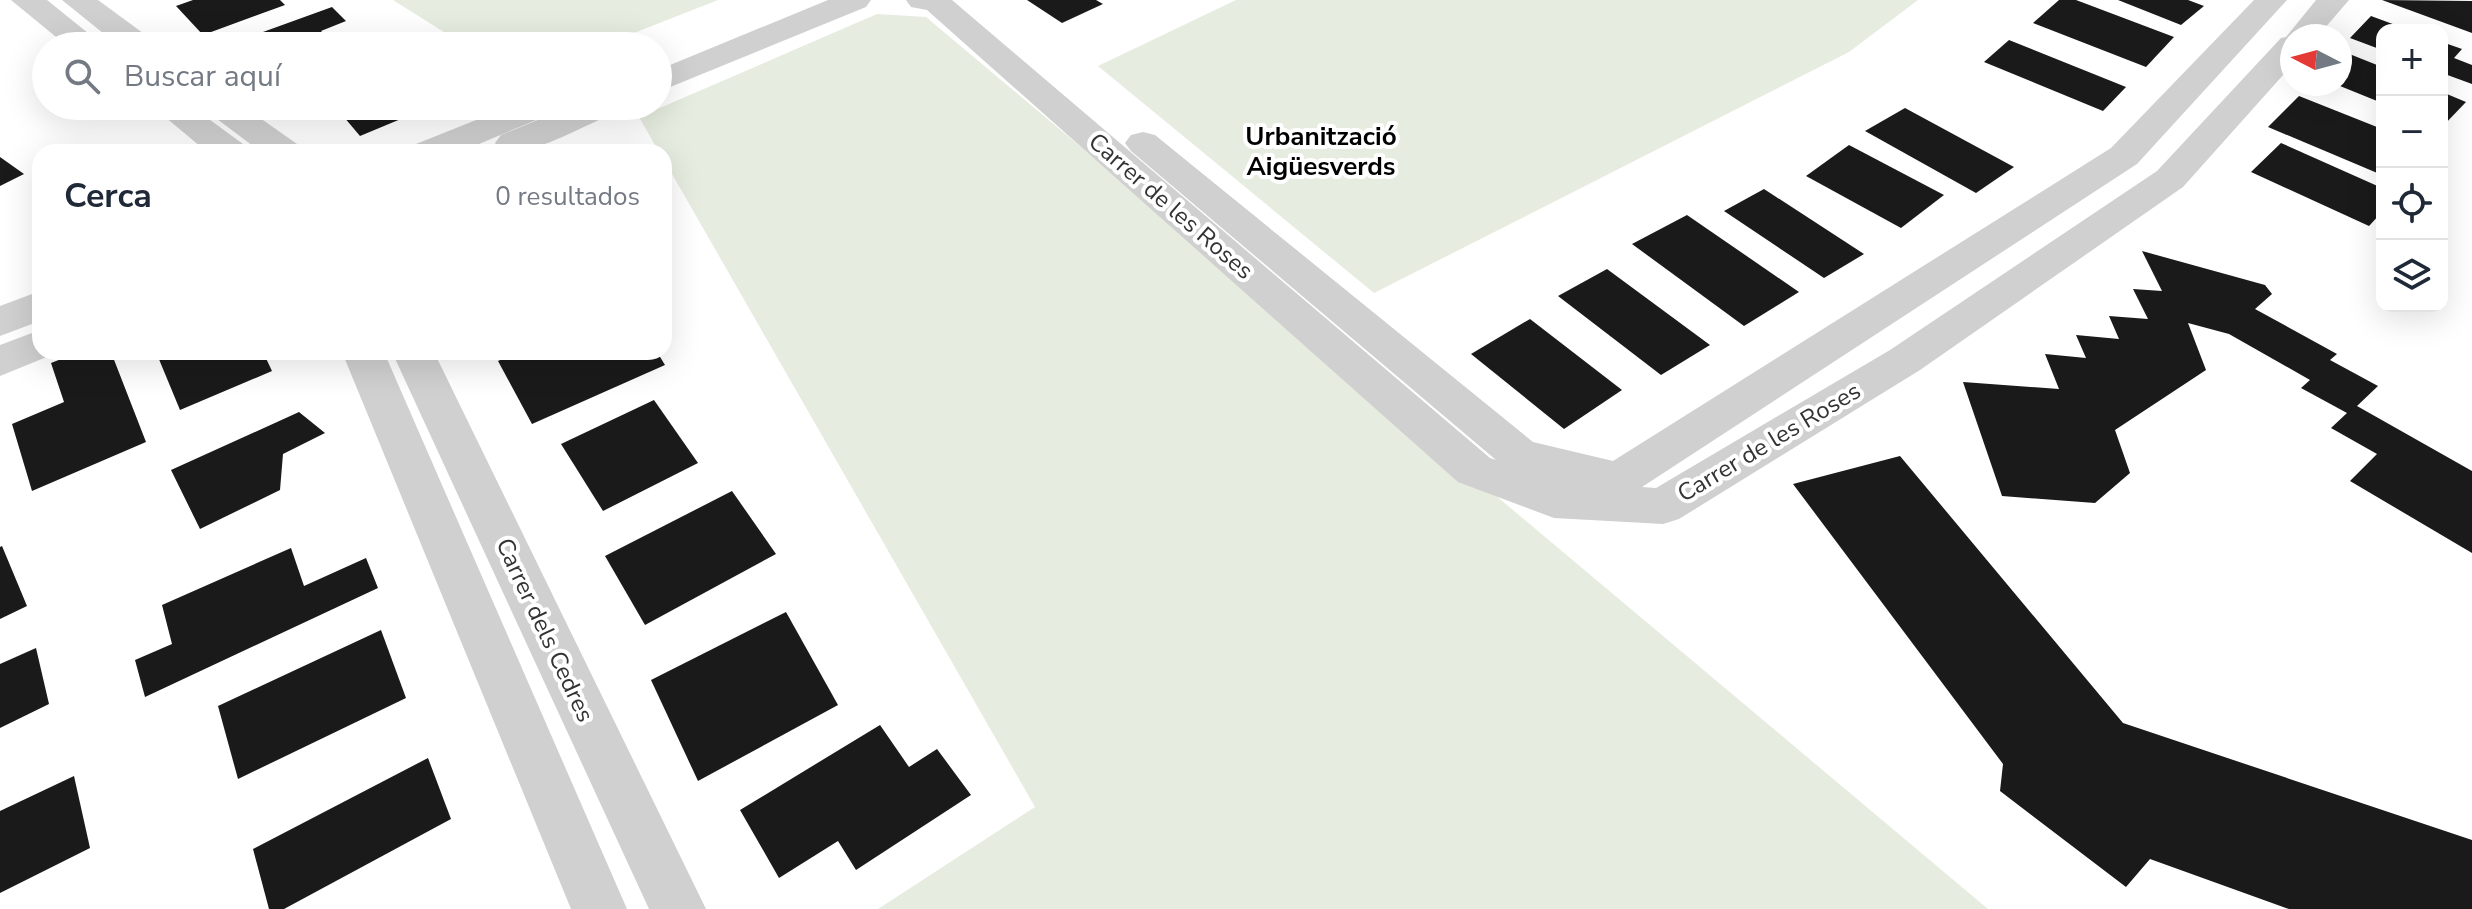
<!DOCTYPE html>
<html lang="es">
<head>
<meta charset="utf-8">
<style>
	body { margin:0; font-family:"Nunito Sans",sans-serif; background:#f2f2f3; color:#1f2937 }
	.controls { position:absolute; right:24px; top:24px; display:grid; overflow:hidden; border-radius:16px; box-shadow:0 8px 32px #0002 }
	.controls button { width:72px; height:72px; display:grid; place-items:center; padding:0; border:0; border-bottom:2px solid #e0e1e3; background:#fff; color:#1f2937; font:40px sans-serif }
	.compass { position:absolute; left:2280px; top:24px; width:72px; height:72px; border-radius:50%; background:#fff; box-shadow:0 8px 32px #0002; rotate:276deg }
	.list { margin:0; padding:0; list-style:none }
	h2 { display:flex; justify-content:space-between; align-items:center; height:104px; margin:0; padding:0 32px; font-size:34px }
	h2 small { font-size:26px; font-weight:400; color:#747a83 }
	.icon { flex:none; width:44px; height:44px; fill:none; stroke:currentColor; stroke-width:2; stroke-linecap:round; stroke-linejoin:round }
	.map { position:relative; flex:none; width:2472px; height:909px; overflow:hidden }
	.search { position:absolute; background:#fff; box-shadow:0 8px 32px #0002; left:32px; top:32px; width:640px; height:88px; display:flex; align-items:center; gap:20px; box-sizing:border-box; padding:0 28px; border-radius:44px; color:#747a83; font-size:30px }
	.panel { position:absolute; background:#fff; box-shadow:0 8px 32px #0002; left:32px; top:144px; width:640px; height:216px; border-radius:24px }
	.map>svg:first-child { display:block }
	.green { fill:#e6ecdf }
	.building { fill:#1a1a1a }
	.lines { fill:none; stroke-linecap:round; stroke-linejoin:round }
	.minor { fill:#d0d0d0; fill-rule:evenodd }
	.labels { text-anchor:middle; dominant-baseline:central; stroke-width:8; stroke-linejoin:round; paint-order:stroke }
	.street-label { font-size:24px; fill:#333; stroke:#fff }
	.neighbourhood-label { font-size:26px; font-weight:bold; fill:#000; stroke:#fff }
</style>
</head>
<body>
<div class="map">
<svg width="2472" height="909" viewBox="0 0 2472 909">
	<rect width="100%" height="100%" fill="#fff"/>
	<g class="green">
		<polygon points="393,0 718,0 601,46 466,46"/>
		<polygon points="1236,0 1918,0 1849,52 1374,293 1098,66"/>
		<polygon points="877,14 926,17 1988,909 878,909 1035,807 664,160 664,152 659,152 639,117"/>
	</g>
	<g class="building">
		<polygon points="193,0 280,0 285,5 203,35 176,6"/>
		<polygon points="1027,0 1096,0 1103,4 1062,23"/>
		<polygon points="2059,0 2076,0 2174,37 2146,67 2033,23"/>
		<polygon points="2118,0 2188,0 2204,6 2181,25"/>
		<polygon points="2382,0 2472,1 2472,33"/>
		<polygon points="332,7 346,21 321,31 327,37 304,46 235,46 233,43"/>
		<polygon points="2371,16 2409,30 2382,30 2382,50 2350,38"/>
		<polygon points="384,36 394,46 359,46"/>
		<polygon points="2009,40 2126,87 2103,111 1984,62"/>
		<polygon points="2442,42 2462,49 2454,58 2472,65 2472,84 2442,73"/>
		<polygon points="2347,53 2382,67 2382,103 2340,86 2340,60"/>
		<polygon points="2442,92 2466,102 2442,127"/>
		<polygon points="2299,96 2382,129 2382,175 2268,127"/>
		<polygon points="348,106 432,106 360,136 338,110"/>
		<polygon points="1905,108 2014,167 1976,193 1865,131"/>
		<polygon points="2281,143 2382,188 2382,212 2369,226 2251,172"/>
		<polygon points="1849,145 1944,195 1901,228 1806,176"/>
		<polygon points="0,157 24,174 0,186"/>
		<polygon points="1764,189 1864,254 1824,278 1724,211"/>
		<polygon points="1687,215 1799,292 1744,326 1632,244"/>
		<polygon points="2142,251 2265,285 2272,294 2255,309 2337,354 2330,360 2378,386 2357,406 2472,471 2472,553 2350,481 2377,454 2331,428 2347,413 2301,388 2310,380 2229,334 2188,323 2206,370 2115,430 2130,473 2095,503 2002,496 1963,382 2059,389 2045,354 2086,358 2076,335 2119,339 2109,316 2148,319 2133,289 2162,291"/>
		<polygon points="1607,269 1710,345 1661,375 1558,296"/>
		<polygon points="1530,319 1622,390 1564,429 1471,354"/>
		<polygon points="79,352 111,352 146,442 32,491 12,424 64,402 51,363"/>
		<polygon points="156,352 263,352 272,371 180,410"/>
		<polygon points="518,352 657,352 665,365 532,424 498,361"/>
		<polygon points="654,400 698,463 603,511 561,444"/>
		<polygon points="299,412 325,433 283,454 280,490 200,529 171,470"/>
		<polygon points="1900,456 2123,723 2472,840 2472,909 2289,909 2150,859 2126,887 2000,791 2003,764 1793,484"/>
		<polygon points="732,491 776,554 645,625 605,556"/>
		<polygon points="2,546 27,606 0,619 0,547"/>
		<polygon points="291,548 304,586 366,558 378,588 145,697 135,660 172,644 162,605"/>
		<polygon points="786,612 838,705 698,781 651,680"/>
		<polygon points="381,630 406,698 238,779 218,706"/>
		<polygon points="36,648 49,704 0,728 0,664"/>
		<polygon points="880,725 909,767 937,749 971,795 856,870 838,841 779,878 740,810"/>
		<polygon points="428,758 451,819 284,909 269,909 253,849"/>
		<polygon points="74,776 90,848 0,893 0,811"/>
	</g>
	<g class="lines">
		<g class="minor">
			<polygon points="11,0 47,0 104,46 67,46"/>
			<polygon points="62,0 98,0 151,39 156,46 119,46"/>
			<polygon points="828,0 871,0 866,7 658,92 658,70"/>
			<polygon points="906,0 952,0 1490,458 1496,460 1131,151 1125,143 1131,135 1143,132 1155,135 1533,442 1613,461 2111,148 2254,0 2287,0 2137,164 1642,487 1656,488 1890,350 2157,171 2281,38 2286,37 2316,0 2349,0 2318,36 2292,36 2292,65 2183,187 1920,370 1679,519 1663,524 1554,518 1458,482 927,10 911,7"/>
			<polygon points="152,106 191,106 243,144 248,152 207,152"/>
			<polygon points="204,106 243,106 297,144 302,152 261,152 209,113"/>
			<polygon points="511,106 558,106 553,113 460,152 411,152 416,144"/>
			<path d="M572,106H619L614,113C585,125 530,158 501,151L495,143L501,135Z"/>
			<polygon points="40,291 40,321 0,336 0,306"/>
			<polygon points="40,330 40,352 56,352 54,354 0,376 0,345"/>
			<polygon points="342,352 384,352 627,909 571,909"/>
			<polygon points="392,352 434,352 706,909 649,909"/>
		</g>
	</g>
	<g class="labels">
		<g class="street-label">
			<text transform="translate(1171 206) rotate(41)">Carrer de les Roses</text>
			<text transform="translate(1769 442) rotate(-31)">Carrer de les Roses</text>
			<text transform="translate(545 630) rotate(65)">Carrer dels Cedres</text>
		</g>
		<g class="neighbourhood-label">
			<text x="1321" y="136">Urbanització<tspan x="1321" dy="30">Aigüesverds</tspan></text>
		</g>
	</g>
</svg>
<div class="controls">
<button>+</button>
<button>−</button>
<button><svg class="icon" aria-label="locate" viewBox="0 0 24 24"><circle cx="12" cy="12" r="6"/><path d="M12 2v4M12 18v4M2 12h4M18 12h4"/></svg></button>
<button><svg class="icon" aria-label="layers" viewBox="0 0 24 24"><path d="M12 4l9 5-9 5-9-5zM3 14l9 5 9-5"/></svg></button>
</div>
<svg class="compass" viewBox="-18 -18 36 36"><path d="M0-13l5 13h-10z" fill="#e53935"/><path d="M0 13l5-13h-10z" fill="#747a83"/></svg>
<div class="search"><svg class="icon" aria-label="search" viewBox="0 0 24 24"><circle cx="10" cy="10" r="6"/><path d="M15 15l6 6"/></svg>Buscar aquí</div>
<section class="panel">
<h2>Cerca<small>0 resultados</small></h2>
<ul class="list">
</ul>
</section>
</div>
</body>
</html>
